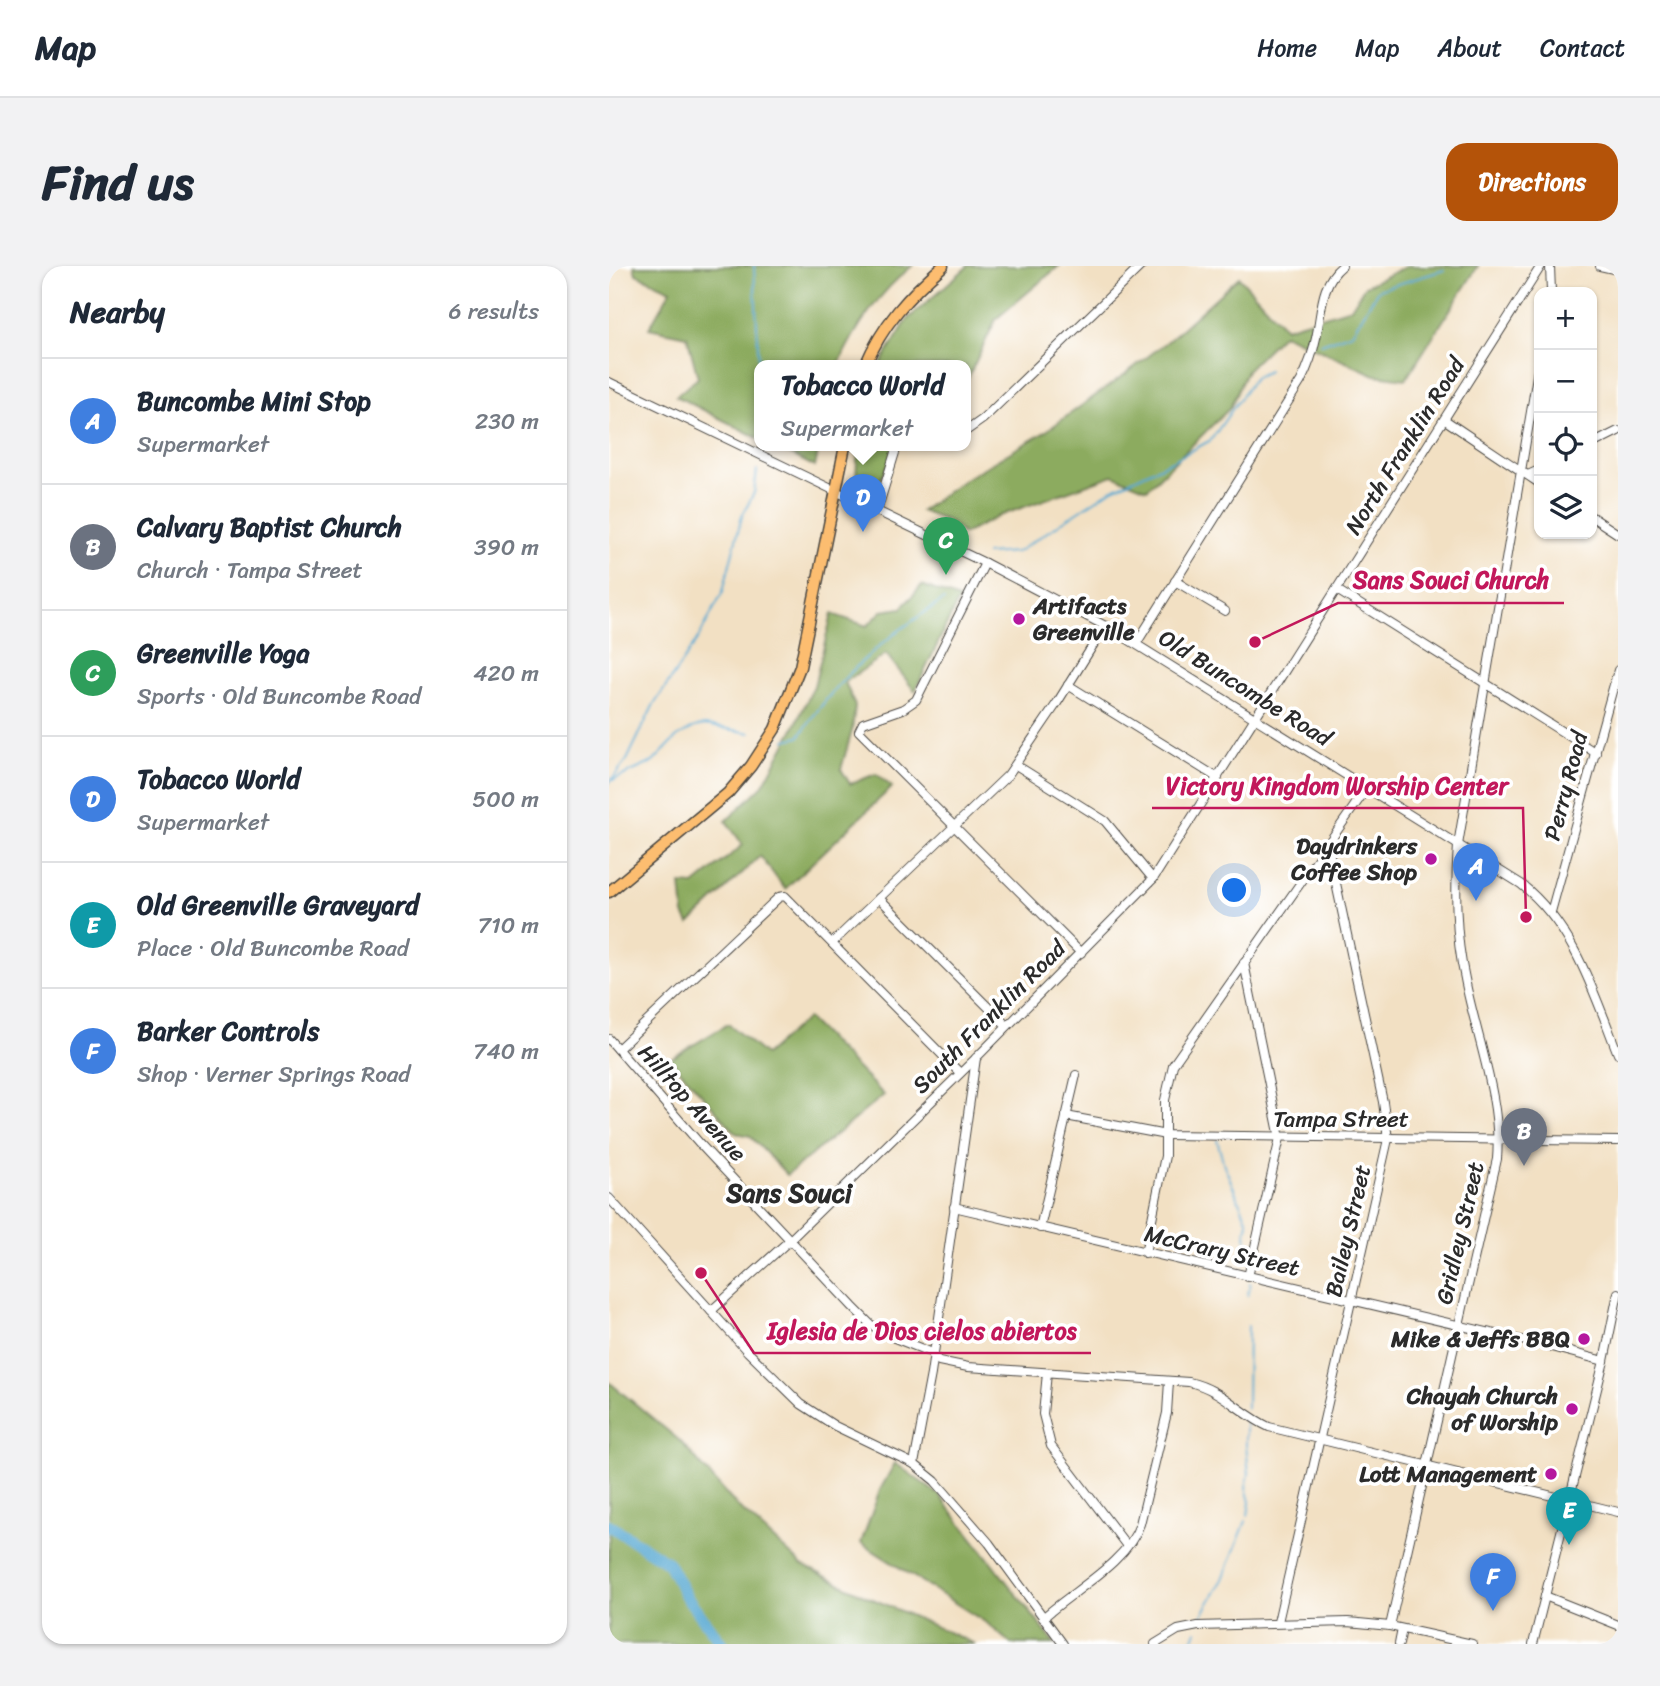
<!DOCTYPE html>
<html lang="en">
<head>
<meta charset="utf-8">
<style>
	body { margin:0; font-family:Sriracha,sans-serif; background:#f2f2f3; color:#1f2937 }
	.controls { position:absolute; right:21px; top:21px; display:grid; overflow:hidden; border-radius:14px; box-shadow:0 2px 5px #0004 }
	.controls button { width:63px; height:63px; display:grid; place-items:center; padding:0; border:0; border-bottom:2px solid #e0e1e3; background:#fff; color:#1f2937; font:35px sans-serif }
	.you { position:absolute; left:626px; top:625px; width:24px; height:24px; margin:-18px; border:5px solid #fff; border-radius:50%; background:#1a73e8; box-shadow:0 0 0 10px #1a73e833 }
	.badge { display:grid; place-items:center; width:46px; height:46px; border-radius:50%; background:#b45309; color:#fff; font-size:23px; font-weight:700 }
	.pin { position:absolute; translate:-50% -58px; filter:drop-shadow(0 2px 4px #0008) }
	.pin::after { content:''; position:absolute; top:37px; width:24px; height:21px; background:inherit; clip-path:polygon(0 0,100% 0,50% 100%) }
	.popup { position:absolute; left:145px; top:94px; width:217px; height:91px; box-sizing:border-box; display:grid; place-content:center; border-radius:14px; background:#fff; filter:drop-shadow(0 2px 5px #0005); font-size:23px; white-space:nowrap; color:#747a83 }
	.popup b { font-size:26px; color:#1f2937 }
	.popup::after { content:''; position:absolute; left:50%; top:100%; margin-left:-14px; border:14px solid transparent; border-top-color:#fff }
	.list { margin:0; padding:0; list-style:none }
	h2 { display:flex; justify-content:space-between; align-items:center; height:91px; margin:0; padding:0 28px; font-size:30px }
	h2 small { font-size:23px; font-weight:400; color:#747a83 }
	.list li { display:grid; grid-template-columns:46px 1fr auto; gap:21px; align-items:center; box-sizing:border-box; height:126px; padding:0 28px; border-top:2px solid #e0e1e3 }
	.list b { display:block; font-size:26px; white-space:nowrap }
	.list p { margin:0; font-size:23px; white-space:nowrap; color:#747a83 }
	.list em { font-size:23px; font-style:normal; color:#747a83 }
	.icon { flex:none; width:38px; height:38px; fill:none; stroke:currentColor; stroke-width:2; stroke-linecap:round; stroke-linejoin:round }
	.map { position:relative; flex:none; width:1009px; height:1378px; overflow:hidden; border-radius:21px }
	header { display:flex; align-items:center; gap:42px; box-sizing:border-box; height:98px; padding:0 35px; background:#fff; border-bottom:2px solid #e0e1e3 }
	header strong { font-size:33px }
	nav { display:flex; gap:38px; margin-inline-start:auto; font-size:24px }
	.intro { display:flex; align-items:center; justify-content:space-between; box-sizing:border-box; height:168px; padding:0 42px }
	h1 { margin:0; font-size:49px }
	.button { padding:18px 32px; border-radius:21px; background:#b45309; color:#fff; font-size:24px; font-weight:700 }
	main { display:flex; gap:42px; padding:0 42px }
	aside { flex:1; background:#fff; border-radius:21px; box-shadow:0 2px 5px #0004 }
	.map>svg:first-child { display:block }
	.forest { fill:#8cab5f; stroke:#5c6b45; stroke-width:2 }
	.lines { fill:none; stroke-linecap:round; stroke-linejoin:round }
	.stream { stroke:#58a9d2; stroke-width:2 }
	.river { stroke:#58a9d2; stroke-width:12 }
	.minor-casing { stroke:#494642; stroke-width:10 }
	.major-casing { stroke:#494642; stroke-width:13 }
	.minor { stroke:#fff; stroke-width:8 }
	.major { stroke:#fcbd6f; stroke-width:10 }
	.poi-dot { fill:#b5179e; stroke:#fff; stroke-width:2.5 }
	.labels { text-anchor:middle; dominant-baseline:central; stroke-width:7; stroke-linejoin:round; paint-order:stroke }
	.street-label { font-size:23px; fill:#2b2b2b; stroke:#fff }
	.poi-label { font-size:23px; font-weight:bold; fill:#2b2b2b; stroke:#fff; text-anchor:end }
	.quarter-label { font-size:26px; font-weight:bold; fill:#2b2b2b; stroke:#fff }
	.leader { fill:none; stroke:#c2185b; stroke-width:2.5 }
	.callout-dot { fill:#c2185b; stroke:#fff; stroke-width:2.5 }
	.callout-label { font-size:24px; text-anchor:middle; font-weight:bold; fill:#c2185b; stroke:#fff; stroke-width:7; stroke-linejoin:round; paint-order:stroke }
</style>
</head>
<body>
<header>
<strong>Map</strong>
<nav><a>Home</a><a>Map</a><a>About</a><a>Contact</a></nav>
</header>
<div class="intro"><h1>Find us</h1><a class="button">Directions</a></div>
<main>
<aside>
<h2>Nearby<small>6 results</small></h2>
<ul class="list">
<li><span class="badge" style="background:#3f7fe0">A</span><div><b>Buncombe Mini Stop</b><p>Supermarket</p></div><em>230 m</em></li>
<li><span class="badge" style="background:#6b7280">B</span><div><b>Calvary Baptist Church</b><p>Church · Tampa Street</p></div><em>390 m</em></li>
<li><span class="badge" style="background:#2e9e5b">C</span><div><b>Greenville Yoga</b><p>Sports · Old Buncombe Road</p></div><em>420 m</em></li>
<li><span class="badge" style="background:#3f7fe0">D</span><div><b>Tobacco World</b><p>Supermarket</p></div><em>500 m</em></li>
<li><span class="badge" style="background:#0f9aa8">E</span><div><b>Old Greenville Graveyard</b><p>Place · Old Buncombe Road</p></div><em>710 m</em></li>
<li><span class="badge" style="background:#3f7fe0">F</span><div><b>Barker Controls</b><p>Shop · Verner Springs Road</p></div><em>740 m</em></li>
</ul>
</aside>
<div class="map">
<svg width="1009" height="1378" viewBox="0 0 1009 1378">
	<rect width="100%" height="100%" fill="#fff"/>
	<filter id="ink" filterUnits="userSpaceOnUse"><feTurbulence type="fractalNoise" baseFrequency=".0143" numOctaves="2"/><feDisplacementMap in="SourceGraphic" scale="14" xChannelSelector="R" yChannelSelector="G"/><feConvolveMatrix kernelMatrix="1 2 1 2 8 2 1 2 1" color-interpolation-filters="sRGB"/></filter>
	<filter id="wash" filterUnits="userSpaceOnUse"><feTurbulence type="fractalNoise" baseFrequency=".00686" numOctaves="4" result="noise"/><feDisplacementMap in="SourceGraphic" scale="28" xChannelSelector="R" yChannelSelector="G"/><feGaussianBlur stdDeviation="1.57" result="paint"/><feColorMatrix in="noise" values="0 0 0 0 0 0 0 0 0 0 0 0 0 0 0 0 0 1.4 0 .05"/><feComposite in="paint" operator="in"/></filter>
	<g filter="url(#wash)">
		<rect width="100%" height="100%" fill="#f2e0c3"/>
		<g class="forest">
			<path d="M25,0H303C271,26 246,62 229,100H151V173L67,130L89,112L78,70L40,62L62,24L27,8Z"/>
			<polygon points="359,0 450,0 387,53 357,116 357,100 270,100 299,53"/>
			<polygon points="798,0 869,0 797,113 766,109 674,68 638,104 621,142 538,223 504,209 390,250 355,268 338,255 312,245 356,213 436,166 519,106 559,75 630,11 676,62 742,42 756,20"/>
			<polygon points="166,180 210,180 206,201"/>
			<polygon points="249,180 290,180 265,223 247,212"/>
			<polygon points="313,319 350,333 306,425 277,388 236,416 246,440 243,465 232,503 241,518 267,508 283,521 176,623 151,590 80,658 75,648 72,618 85,619 134,579 117,555 154,519 184,464 205,420 223,348 258,360 273,345 293,342"/>
			<polygon points="198,752 275,829 178,909 141,870 127,867 61,793 119,758 156,789"/>
			<polygon points="0,1116 71,1175 126,1238 193,1299 257,1330 366,1378 0,1378"/>
			<polygon points="286,1197 330,1229 446,1378 402,1378 379,1358 252,1277 271,1224"/>
		</g>
		<g class="lines">
			<g class="stream">
				<polyline points="145,0 151,121"/>
				<polyline points="712,78 743,67 769,24 835,4"/>
				<polyline points="377,288 408,286 502,224 567,193 602,174 645,112 659,105"/>
				<path d="M177,474L190,471C228,412 275,371 335,334"/>
				<polyline points="4,514 44,496 68,471 86,461 96,459 142,467"/>
				<polyline points="0,517 18,494 44,440 90,371 114,325 133,250 145,227 148,204"/>
				<polyline points="608,874 615,899 639,956 637,966 638,987"/>
				<polyline points="639,1029 641,1017"/>
				<polyline points="638,1142 639,1060"/>
				<polyline points="637,1158 637,1179 640,1208 637,1221 641,1236 639,1249"/>
				<polyline points="589,1356 614,1313 637,1255"/>
				<polyline points="582,1378 588,1365"/>
			</g>
			<polyline class="river" points="0,1259 59,1297 77,1330 113,1378"/>
		</g>
	</g>
	<g filter="url(#ink)">
		<g class="lines">
			<defs>
				<g id="minor">
					<polyline points="941,0 942,26"/>
					<polyline points="991,0 1009,4"/>
					<path d="M0,116L376,297L504,364L912,618C965,660 985,727 1009,788"/>
					<polyline points="836,154 930,217"/>
					<polyline points="357,165 374,153 532,0"/>
					<polyline points="983,178 1009,165"/>
					<polyline points="919,209 930,204"/>
					<polyline points="268,245 288,180"/>
					<polyline points="983,251 1009,268"/>
					<polyline points="376,297 307,434 294,443 254,457 250,465 472,687"/>
					<polyline points="566,315 616,345"/>
					<polyline points="728,324 987,487"/>
					<path d="M527,378L692,115C699,101 704,87 707,72C713,46 711,18 733,0"/>
					<polyline points="459,419 609,512"/>
					<polyline points="407,499 496,555 544,613"/>
					<polyline points="270,632 398,760"/>
					<polyline points="942,646 1009,404"/>
					<polyline points="223,677 399,509 448,437 496,360"/>
					<polyline points="635,697 671,872 639,1011"/>
					<path d="M0,773L92,879L244,1041L261,1058L278,1069L321,1086L330,1095L359,1101L580,1116C614,1124 630,1147 660,1161L1009,1246"/>
					<polyline points="9,783 170,631 176,630 351,807"/>
					<polyline points="457,850 557,869 1009,875"/>
					<polyline points="0,932 139,1086 192,1138 226,1160 305,1198 326,1215 380,1277 454,1378"/>
					<polyline points="345,941 942,1081 995,1095"/>
					<polyline points="431,962 467,809"/>
					<polyline points="536,987 556,890 556,834 564,799 758,522"/>
					<polyline points="102,1045 182,973 367,792 544,613 932,0"/>
					<polyline points="438,1107 434,1148 442,1180 518,1280"/>
					<polyline points="305,1198 322,1108 367,792"/>
					<polyline points="936,1330 1009,1359"/>
					<path d="M434,1352C463,1325 518,1297 531,1258L558,1147L560,1115"/>
					<polyline points="669,1356 779,873 774,836 719,580"/>
					<path d="M781,1360L888,893C893,835 867,770 856,713C846,668 846,625 849,579L930,98"/>
					<polyline points="546,1378 569,1364 589,1360 739,1356 781,1360 863,1378"/>
					<polyline points="790,1378 793,1363"/>
					<polyline points="924,1378 995,1095 1009,1027"/>
				</g>
				<g id="major">
					<path d="M256,100C273,59 300,29 334,0"/>
					<polyline points="0,626 119,527 142,500 166,463 191,401 236,180"/>
				</g>
			</defs>
			<use href="#minor" class="minor-casing"/>
			<use href="#major" class="major-casing"/>
			<use href="#minor" class="minor"/>
			<use href="#major" class="major"/>
		</g>
	</g>
	<g class="poi-dot">
		<circle cx="410" cy="353" r="7"/>
		<circle cx="822" cy="593" r="7"/>
		<circle cx="975" cy="1073" r="7"/>
		<circle cx="963" cy="1143" r="7"/>
		<circle cx="942" cy="1208" r="7"/>
	</g>
	<g class="labels">
		<g class="street-label">
			<text transform="translate(796 180) rotate(-58)">North Franklin Road</text>
			<text transform="translate(636 422) rotate(32)">Old Buncombe Road</text>
			<text transform="translate(957 520) rotate(-75)">Perry Road</text>
			<text transform="translate(380 751) rotate(-45)">South Franklin Road</text>
			<text transform="translate(83 837) rotate(48)">Hilltop Avenue</text>
			<text x="732" y="853">Tampa Street</text>
			<text transform="translate(739 965) rotate(-77)">Bailey Street</text>
			<text transform="translate(851 967) rotate(-77)">Gridley Street</text>
			<text transform="translate(613 985) rotate(13)">McCrary Street</text>
		</g>
		<g class="poi-label">
			<text x="424" y="340" text-anchor="start">Artifacts<tspan x="424" dy="26">Greenville</tspan></text>
			<text x="808" y="580">Daydrinkers<tspan x="808" dy="26">Coffee Shop</tspan></text>
			<text x="961" y="1073">Mike &amp; Jeffs BBQ</text>
			<text x="949" y="1130">Chayah Church<tspan x="949" dy="26">of Worship</tspan></text>
			<text x="928" y="1208">Lott Management</text>
		</g>
		<g class="quarter-label">
			<text x="180" y="927">Sans Souci</text>
		</g>
	</g>
	<path class="leader" d="M646 376L729 337H955M917 651L914 542H543M92 1007L145 1087H482"/>
	<g class="callout-dot">
		<circle cx="646" cy="376" r="7"/>
		<circle cx="917" cy="651" r="7"/>
		<circle cx="92" cy="1007" r="7"/>
	</g>
	<g class="callout-label">
		<text x="842" y="322">Sans Souci Church</text>
		<text x="728" y="528">Victory Kingdom Worship Center</text>
		<text x="313" y="1073">Iglesia de Dios cielos abiertos</text>
	</g>
</svg>
<div class="controls">
<button>+</button>
<button>−</button>
<button><svg class="icon" aria-label="locate" viewBox="0 0 24 24"><circle cx="12" cy="12" r="6"/><path d="M12 2v4M12 18v4M2 12h4M18 12h4"/></svg></button>
<button><svg class="icon" aria-label="layers" viewBox="0 0 24 24"><path d="M12 4l9 5-9 5-9-5zM3 14l9 5 9-5"/></svg></button>
</div>
<div class="you"></div>
<div class="pin badge" style="left:867px;top:635px;background:#3f7fe0">A</div>
<div class="pin badge" style="left:915px;top:900px;background:#6b7280">B</div>
<div class="pin badge" style="left:337px;top:309px;background:#2e9e5b">C</div>
<div class="pin badge" style="left:254px;top:266px;background:#3f7fe0">D</div>
<div class="popup"><b>Tobacco World</b>Supermarket</div>
<div class="pin badge" style="left:960px;top:1279px;background:#0f9aa8">E</div>
<div class="pin badge" style="left:884px;top:1345px;background:#3f7fe0">F</div>
</div>
</main>
</body>
</html>
